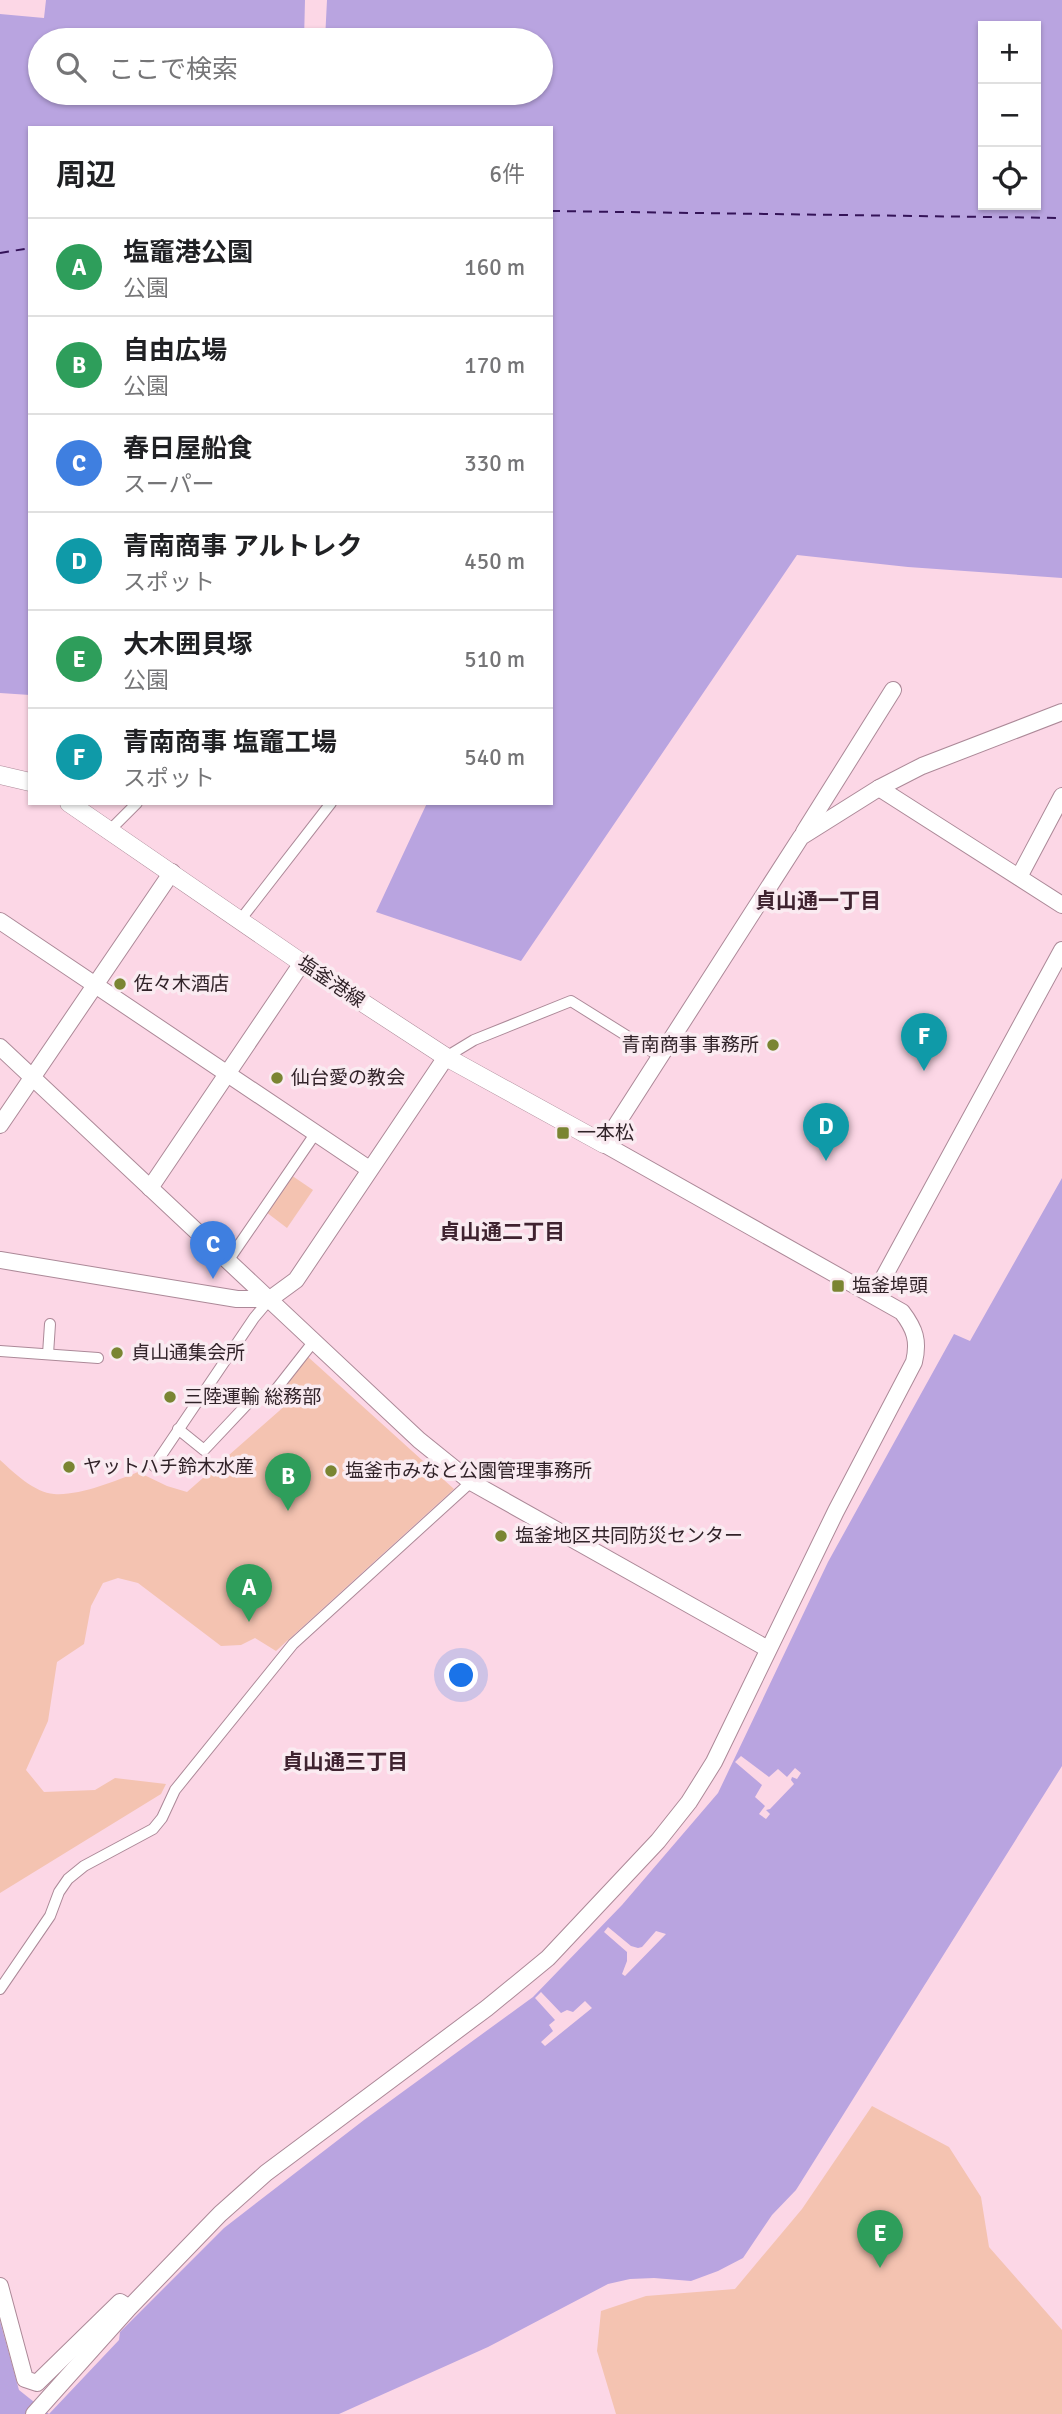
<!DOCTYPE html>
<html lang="ja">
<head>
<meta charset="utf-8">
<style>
	body { margin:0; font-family:Signika,"Noto Sans JP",sans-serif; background:#f2f2f2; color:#202124 }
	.controls { position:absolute; right:21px; top:21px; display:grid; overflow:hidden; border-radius:0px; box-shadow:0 2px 5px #0004 }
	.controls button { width:63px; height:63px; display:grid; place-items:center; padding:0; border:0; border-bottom:2px solid #e0e0e0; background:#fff; color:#202124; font:35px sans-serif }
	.you { position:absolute; left:462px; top:1676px; width:24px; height:24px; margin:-18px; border:5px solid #fff; border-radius:50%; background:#1a73e8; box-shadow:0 0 0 10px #1a73e833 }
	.badge { display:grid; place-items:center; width:46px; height:46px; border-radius:50%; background:#2563eb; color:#fff; font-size:23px; font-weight:700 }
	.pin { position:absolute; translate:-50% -58px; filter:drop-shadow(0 2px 4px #0008) }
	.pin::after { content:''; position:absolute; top:37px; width:24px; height:21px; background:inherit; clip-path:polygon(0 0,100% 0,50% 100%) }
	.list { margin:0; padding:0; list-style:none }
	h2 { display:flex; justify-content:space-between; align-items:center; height:91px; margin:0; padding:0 28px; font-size:30px }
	h2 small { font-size:23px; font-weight:400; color:#757577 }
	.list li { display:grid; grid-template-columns:46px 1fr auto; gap:21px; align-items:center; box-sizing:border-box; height:98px; padding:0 28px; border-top:2px solid #e0e0e0 }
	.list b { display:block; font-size:26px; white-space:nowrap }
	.list p { margin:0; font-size:23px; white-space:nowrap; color:#757577 }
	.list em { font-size:23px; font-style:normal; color:#757577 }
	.icon { flex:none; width:38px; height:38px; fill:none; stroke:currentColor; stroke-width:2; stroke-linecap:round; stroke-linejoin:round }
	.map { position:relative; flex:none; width:1062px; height:2414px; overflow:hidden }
	.search { position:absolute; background:#fff; box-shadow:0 2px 5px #0004; left:28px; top:28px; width:525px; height:77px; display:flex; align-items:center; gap:18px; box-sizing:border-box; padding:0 24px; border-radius:38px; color:#757577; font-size:26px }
	.panel { position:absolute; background:#fff; box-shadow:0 2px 5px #0004; left:28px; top:126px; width:525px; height:679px; border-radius:0px }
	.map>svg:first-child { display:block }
	.green { fill:#f4c3b1 }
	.water { fill:#b9a4e0; fill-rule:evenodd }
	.pier { fill:#fcd7e6 }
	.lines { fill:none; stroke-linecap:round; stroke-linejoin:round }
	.ferry { stroke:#341358; stroke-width:2; stroke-dasharray:9 7; stroke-linecap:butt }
	.street-casing { stroke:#ac8998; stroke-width:12 }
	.secondary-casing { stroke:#ac8998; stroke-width:18 }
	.primary-casing { stroke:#ac8998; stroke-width:19 }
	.street { stroke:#fff; stroke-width:10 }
	.secondary { stroke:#fff; stroke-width:16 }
	.primary { stroke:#fff; stroke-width:18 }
	.poi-dot { fill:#7a8532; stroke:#faebf1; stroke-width:2.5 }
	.labels { text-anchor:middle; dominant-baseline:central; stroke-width:7; stroke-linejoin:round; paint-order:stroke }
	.street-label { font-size:19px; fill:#312329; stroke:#faebf1 }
	.poi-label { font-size:19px; fill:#312329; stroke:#faebf1; text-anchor:start }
	.neighbourhood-label { font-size:21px; font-weight:bold; fill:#3f2330; stroke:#faebf1 }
</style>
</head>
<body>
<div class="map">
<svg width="1062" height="2414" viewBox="0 0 1062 2414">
	<rect width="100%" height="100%" fill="#fcd7e6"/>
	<g class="green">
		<polygon points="291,1175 313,1190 287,1228 266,1212"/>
		<path d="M307,1356L454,1489L276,1651L255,1638L241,1645L221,1646L138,1583L118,1578L103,1583L91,1606L84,1644L57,1662L48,1721L26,1770L44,1792L95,1790L115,1778L166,1784L161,1794L0,1893V1460C13,1472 35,1493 54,1494C79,1496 115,1481 138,1472L167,1486L187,1492L287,1404L277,1395Z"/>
		<polygon points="872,2106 949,2147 981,2197 989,2247 1062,2330 1062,2414 616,2414 597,2351 601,2311 646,2296 735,2289 802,2209"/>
	</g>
	<g class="water">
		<path d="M46,0H305L304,40H40V93H155V96L179,93H541V40H325L327,0H1062V578L908,567L797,555L521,961L376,912L427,803H551V128H30V695L0,693V14L44,18ZM983,26H1036V205H983Z"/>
		<polygon points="1062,1178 1062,1766 796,2190 772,2215 743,2258 718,2271 691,2281 654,2278 630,2279 608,2284 488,2347 339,2414 0,2414 0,2321 19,2390 49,2414 119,2340 120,2332 224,2228 364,2120 533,1997 622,1905 718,1793 828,1562 954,1334 970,1341"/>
	</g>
	<g class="pier">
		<polygon points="741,1756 769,1777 778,1769 787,1777 795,1768 801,1773 797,1779 792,1777 791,1780 794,1784 770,1809 766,1810 770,1814 766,1819 759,1814 765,1806 755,1797 762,1785 735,1762"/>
		<polygon points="608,1927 631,1946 638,1948 642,1947 656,1931 666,1934 625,1976 622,1974 627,1961 627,1952 604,1932"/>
		<polygon points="541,1992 561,2013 567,2010 573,2012 585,2001 592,2008 545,2046 541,2042 553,2031 549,2025 555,2020 535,1998"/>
	</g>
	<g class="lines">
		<g class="ferry">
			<polyline points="551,211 1062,218"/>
			<polyline points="0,253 30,248"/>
		</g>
		<defs>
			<g id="street">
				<polyline points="110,830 137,803"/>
				<polyline points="241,919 331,803"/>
				<polyline points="446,1057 474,1040 571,1001 659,1056"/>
				<polyline points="228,1261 315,1134"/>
				<polyline points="0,1351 98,1358"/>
				<polyline points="48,1354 50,1324"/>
				<polyline points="178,1429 204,1450 253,1398 274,1392 314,1341"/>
				<polyline points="154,1466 254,1318 270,1299"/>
				<polyline points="0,1989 50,1916 59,1892 68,1879 84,1866 153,1829 162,1818 175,1790 293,1644 471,1482"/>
			</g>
			<g id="secondary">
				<polyline points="879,788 1062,905"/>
				<polyline points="804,832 893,690"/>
				<polyline points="1019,877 1062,796"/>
				<polyline points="0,921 369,1169"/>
				<polyline points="0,1047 419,1440 471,1482 768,1649"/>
				<polyline points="0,1125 172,872"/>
				<polyline points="150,1188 302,963"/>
				<polyline points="0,1260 237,1299 270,1299 296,1280 446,1057"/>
				<polyline points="874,1295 1062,950"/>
				<polyline points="0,2286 25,2379 37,2383 120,2302 126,2306"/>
				<path d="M34,2414L129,2308L220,2214L266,2173L487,2008L548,1958L658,1841L689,1802L714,1762L836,1511L914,1362C919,1341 915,1329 902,1312L604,1144L801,837L879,788L922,766L1062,712"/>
			</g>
			<g id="primary">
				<polyline points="0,775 30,782"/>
				<polyline points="69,803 302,963 446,1057 604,1144"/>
			</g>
		</defs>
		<use href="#street" class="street-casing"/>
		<use href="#secondary" class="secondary-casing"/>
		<use href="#primary" class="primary-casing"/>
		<use href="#street" class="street"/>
		<use href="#secondary" class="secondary"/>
		<use href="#primary" class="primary"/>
	</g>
	<g class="poi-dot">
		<circle cx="120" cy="984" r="7"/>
		<circle cx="773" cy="1045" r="7"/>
		<circle cx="277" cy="1078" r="7"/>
		<rect x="556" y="1126" width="14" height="14" rx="3.5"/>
		<rect x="831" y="1279" width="14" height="14" rx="3.5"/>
		<circle cx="117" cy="1353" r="7"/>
		<circle cx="170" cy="1397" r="7"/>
		<circle cx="69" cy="1467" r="7"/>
		<circle cx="331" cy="1471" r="7"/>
		<circle cx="501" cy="1536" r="7"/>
	</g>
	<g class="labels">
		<g class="street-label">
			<text transform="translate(331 982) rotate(34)">塩釜港線</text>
		</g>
		<g class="poi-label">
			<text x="134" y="984">佐々木酒店</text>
			<text x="759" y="1045" text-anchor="end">青南商事 事務所</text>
			<text x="291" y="1078">仙台愛の教会</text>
			<text x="577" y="1133">一本松</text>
			<text x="852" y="1286">塩釜埠頭</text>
			<text x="131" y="1353">貞山通集会所</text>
			<text x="184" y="1397">三陸運輸 総務部</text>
			<text x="83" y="1467">ヤットハチ鈴木水産</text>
			<text x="345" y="1471">塩釜市みなと公園管理事務所</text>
			<text x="515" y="1536">塩釜地区共同防災センター</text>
		</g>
		<g class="neighbourhood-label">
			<text x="818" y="901">貞山通一丁目</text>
			<text x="502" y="1232">貞山通二丁目</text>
			<text x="345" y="1762">貞山通三丁目</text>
		</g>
	</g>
</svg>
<div class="controls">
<button>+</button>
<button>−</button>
<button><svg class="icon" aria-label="locate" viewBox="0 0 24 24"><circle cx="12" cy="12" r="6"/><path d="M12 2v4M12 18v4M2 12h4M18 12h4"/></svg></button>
</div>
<div class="you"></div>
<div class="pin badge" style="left:249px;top:1622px;background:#2e9e5b">A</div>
<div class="pin badge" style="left:288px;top:1511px;background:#2e9e5b">B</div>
<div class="pin badge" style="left:213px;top:1279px;background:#3f7fe0">C</div>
<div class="pin badge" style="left:826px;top:1161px;background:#0f9aa8">D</div>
<div class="pin badge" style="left:880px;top:2268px;background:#2e9e5b">E</div>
<div class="pin badge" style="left:924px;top:1071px;background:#0f9aa8">F</div>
<div class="search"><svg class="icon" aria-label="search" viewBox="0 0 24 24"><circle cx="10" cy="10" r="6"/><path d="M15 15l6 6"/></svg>ここで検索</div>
<section class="panel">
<h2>周辺<small>6件</small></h2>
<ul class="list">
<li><span class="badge" style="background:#2e9e5b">A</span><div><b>塩竈港公園</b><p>公園</p></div><em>160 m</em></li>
<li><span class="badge" style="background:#2e9e5b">B</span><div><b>自由広場</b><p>公園</p></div><em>170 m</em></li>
<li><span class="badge" style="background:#3f7fe0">C</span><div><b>春日屋船食</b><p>スーパー</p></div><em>330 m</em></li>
<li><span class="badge" style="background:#0f9aa8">D</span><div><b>青南商事 アルトレク</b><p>スポット</p></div><em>450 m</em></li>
<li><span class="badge" style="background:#2e9e5b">E</span><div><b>大木囲貝塚</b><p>公園</p></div><em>510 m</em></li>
<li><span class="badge" style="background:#0f9aa8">F</span><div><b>青南商事 塩竈工場</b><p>スポット</p></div><em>540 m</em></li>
</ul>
</section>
</div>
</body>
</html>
